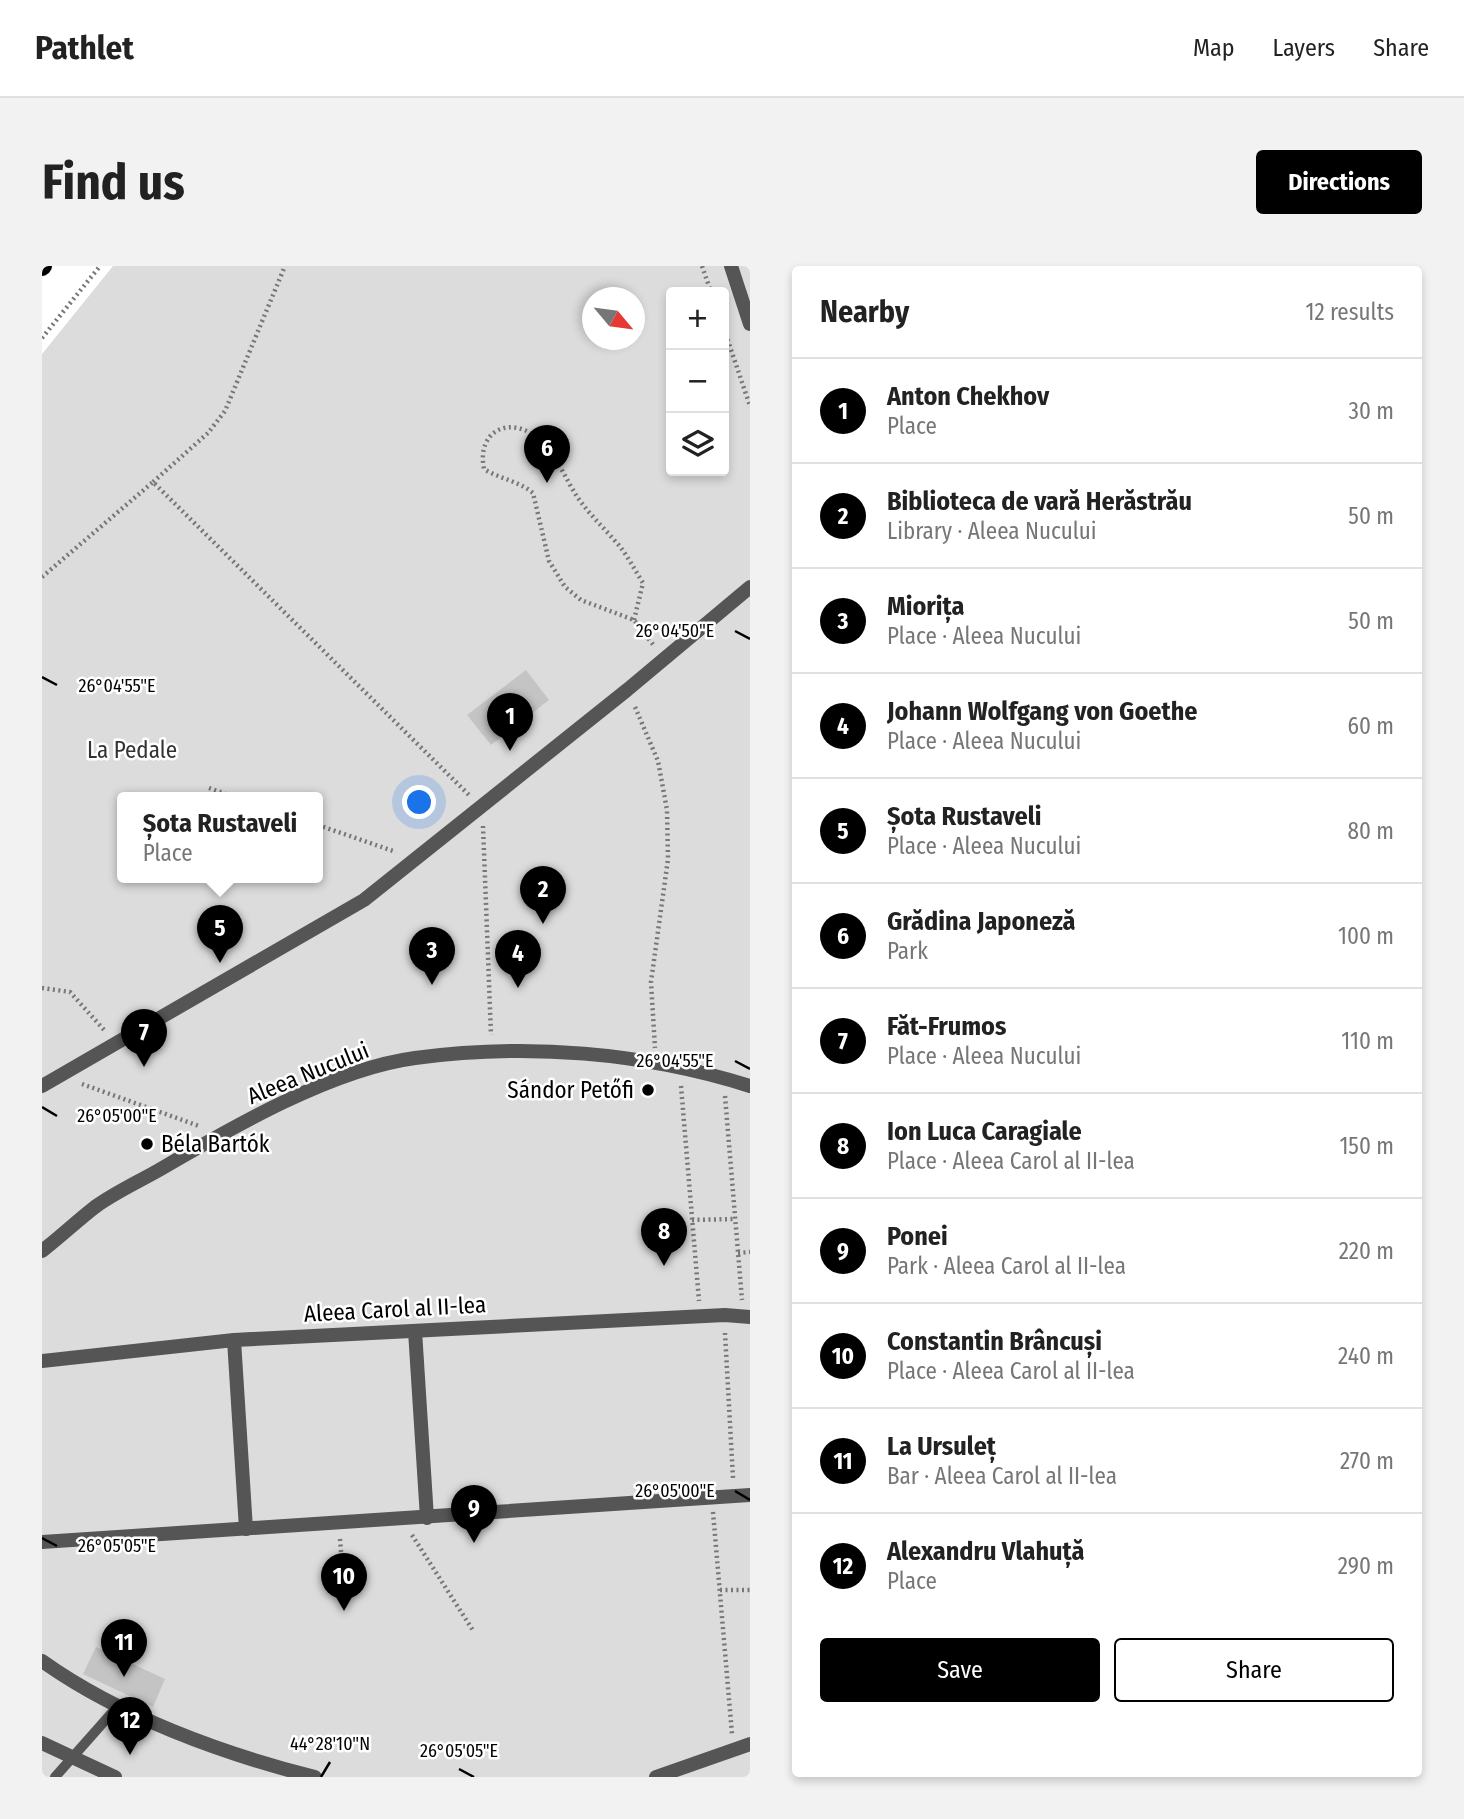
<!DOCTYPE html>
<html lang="en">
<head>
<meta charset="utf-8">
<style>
	body { margin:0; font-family:"Fira Sans Condensed",sans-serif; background:#f2f2f2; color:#222 }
	.controls { position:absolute; right:21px; top:21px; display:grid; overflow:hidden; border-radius:7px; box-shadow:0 4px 10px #0003 }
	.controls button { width:63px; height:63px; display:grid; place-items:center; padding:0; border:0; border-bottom:2px solid #e0e0e0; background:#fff; color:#222; font:35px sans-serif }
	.compass { position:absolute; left:540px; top:21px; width:63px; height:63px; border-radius:50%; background:#fff; box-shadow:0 4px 10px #0003; rotate:119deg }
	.you { position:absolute; left:378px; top:537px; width:24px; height:24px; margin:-18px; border:5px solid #fff; border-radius:50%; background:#1a73e8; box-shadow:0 0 0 10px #1a73e833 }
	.badge { display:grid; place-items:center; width:46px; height:46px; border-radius:50%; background:#000; color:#fff; font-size:23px; font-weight:700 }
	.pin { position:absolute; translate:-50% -58px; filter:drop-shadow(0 2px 4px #0008) }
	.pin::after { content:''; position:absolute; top:37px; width:24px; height:21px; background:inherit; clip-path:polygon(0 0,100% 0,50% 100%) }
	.popup { position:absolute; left:75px; top:526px; width:206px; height:91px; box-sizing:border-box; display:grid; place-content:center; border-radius:7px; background:#fff; filter:drop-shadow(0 2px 5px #0005); font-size:23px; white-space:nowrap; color:#767676 }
	.popup b { font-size:26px; color:#222 }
	.popup::after { content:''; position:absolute; left:50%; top:100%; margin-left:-14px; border:14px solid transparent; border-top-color:#fff }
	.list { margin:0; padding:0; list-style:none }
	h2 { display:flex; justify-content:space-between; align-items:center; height:91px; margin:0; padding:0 28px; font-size:30px }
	h2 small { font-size:23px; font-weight:400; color:#767676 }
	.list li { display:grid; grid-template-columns:46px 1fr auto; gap:21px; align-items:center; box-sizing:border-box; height:105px; padding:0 28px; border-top:2px solid #e0e0e0 }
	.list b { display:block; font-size:26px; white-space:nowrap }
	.list p { margin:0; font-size:23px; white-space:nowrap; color:#767676 }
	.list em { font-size:23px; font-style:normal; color:#767676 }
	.actions { display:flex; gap:14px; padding:21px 28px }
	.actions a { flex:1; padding:16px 0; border:2px solid #000; border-radius:7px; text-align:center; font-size:24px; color:#000 }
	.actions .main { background:#000; color:#fff }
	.icon { flex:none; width:38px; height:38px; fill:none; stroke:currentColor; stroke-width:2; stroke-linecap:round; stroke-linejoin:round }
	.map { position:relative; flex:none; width:708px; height:1511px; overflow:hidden; border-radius:7px }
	header { display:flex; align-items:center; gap:42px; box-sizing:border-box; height:98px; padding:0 35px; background:#fff; border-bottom:2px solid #e0e0e0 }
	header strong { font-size:33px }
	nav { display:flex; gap:38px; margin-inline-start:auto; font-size:24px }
	.intro { display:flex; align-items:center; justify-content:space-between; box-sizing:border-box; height:168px; padding:0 42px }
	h1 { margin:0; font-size:49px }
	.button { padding:18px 32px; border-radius:7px; background:#000; color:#fff; font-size:24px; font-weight:700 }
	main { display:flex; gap:42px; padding:0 42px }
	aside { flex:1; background:#fff; border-radius:7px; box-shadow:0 4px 10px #0003 }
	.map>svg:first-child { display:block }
	.green { fill:#dcdcdc; fill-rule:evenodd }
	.building { fill:#c4c4c4 }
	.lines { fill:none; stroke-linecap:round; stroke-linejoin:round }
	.primary-casing { stroke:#dbdbdb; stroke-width:19 }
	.path { stroke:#777; stroke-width:4.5; stroke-dasharray:2 3.5; stroke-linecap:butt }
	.lane { stroke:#555; stroke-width:10 }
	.street { stroke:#555; stroke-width:14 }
	.primary { stroke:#000; stroke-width:18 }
	.ticks { fill:none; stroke:#000; stroke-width:2.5 }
	.poi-dot { fill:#000; stroke:#fff; stroke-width:2.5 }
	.labels { text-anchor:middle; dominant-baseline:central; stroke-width:5; stroke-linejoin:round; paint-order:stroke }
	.park-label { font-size:23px; fill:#333; stroke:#fff }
	.street-label { font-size:23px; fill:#000; stroke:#fff }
	.poi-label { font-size:23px; fill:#000; stroke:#fff; text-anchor:end }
	.ticks-label { font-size:18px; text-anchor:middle; fill:#000; stroke:#fff; stroke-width:5; stroke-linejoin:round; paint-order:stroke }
</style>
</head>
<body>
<header>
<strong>Pathlet</strong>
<nav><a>Map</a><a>Layers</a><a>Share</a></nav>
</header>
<div class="intro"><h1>Find us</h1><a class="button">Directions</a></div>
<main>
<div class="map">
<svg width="708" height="1511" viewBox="0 0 708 1511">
	<rect width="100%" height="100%" fill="#fff"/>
	<path class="green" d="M71,0H708V1511H0V88ZM629,26H682V205H629ZM550,32H592V74H550ZM80,531H276V611H80Z"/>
	<g class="building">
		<polygon points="484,404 507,434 449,479 425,449"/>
		<polygon points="54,1381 123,1413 111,1441 41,1408"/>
	</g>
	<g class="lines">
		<defs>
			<polyline id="primary" points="0,1 1,0"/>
		</defs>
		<use href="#primary" class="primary-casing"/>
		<g class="path">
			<polyline points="660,0 669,26"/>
			<polyline points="682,63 708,140"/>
			<polyline points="0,72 58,0"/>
			<polyline points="111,216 166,167 183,145 243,0"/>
			<polyline points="0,311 111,216 427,529"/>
			<path d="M592,354L601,317C592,303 585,288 574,276C561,261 548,249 536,232C524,214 514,188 498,174C469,148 434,164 442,203C458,213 477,215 491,227L507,295L523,321L539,334L592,354L613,381"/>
			<polyline points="593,441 616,495 625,544 626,593 609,716 613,782"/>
			<polyline points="167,522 192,531"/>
			<polyline points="276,559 354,586"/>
			<polyline points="441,560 449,769"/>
			<polyline points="0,722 28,726 63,765"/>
			<polyline points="40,818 157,860"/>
			<polyline points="639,820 657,1035"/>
			<polyline points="683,830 700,1034"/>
			<polyline points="650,954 693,953"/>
			<polyline points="696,987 708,986"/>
			<polyline points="683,1067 691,1212"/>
			<polyline points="671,1246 690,1468"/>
			<polyline points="370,1269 432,1366"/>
			<polyline points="298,1273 301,1311"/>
			<polyline points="678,1324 708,1324"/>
		</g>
		<polyline class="lane" points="13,1511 75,1441"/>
		<g class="street">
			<polyline points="689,0 708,58"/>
			<polyline points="0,820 322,634 585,424 708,321"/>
			<path d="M0,985C18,971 35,955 53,941C72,927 96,916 117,904C189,862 290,803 373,792C485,777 600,786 708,820"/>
			<polyline points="373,1065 385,1252"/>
			<polyline points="192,1074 204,1263"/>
			<polyline points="0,1095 192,1074 683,1049 708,1051"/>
			<polyline points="0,1276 708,1229"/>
			<path d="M0,1395C77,1450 181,1488 273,1511"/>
			<polyline points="0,1477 73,1511"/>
			<polyline points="614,1511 708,1478"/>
		</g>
		<use href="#primary" class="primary"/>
	</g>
	<path class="ticks" d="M693,365L708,373M0,411L15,419M693,795L708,803M0,841L15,850M693,1225L708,1234M0,1272L15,1280M417,1503L432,1511M279,1511L288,1496"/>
	<g class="poi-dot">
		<circle cx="606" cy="824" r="7"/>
		<circle cx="105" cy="878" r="7"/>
	</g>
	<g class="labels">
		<g class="park-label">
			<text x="90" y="484">La Pedale</text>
		</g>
		<g class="street-label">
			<text transform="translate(266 807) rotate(-22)">Aleea Nucului</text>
			<text transform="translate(353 1043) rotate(-3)">Aleea Carol al II-lea</text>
		</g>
		<g class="poi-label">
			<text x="592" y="824">Sándor Petőfi</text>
			<text x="119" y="878" text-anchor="start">Béla Bartók</text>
		</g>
	</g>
	<g class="ticks-label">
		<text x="633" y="371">26°04'50"E</text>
		<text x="75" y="426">26°04'55"E</text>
		<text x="633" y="801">26°04'55"E</text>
		<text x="75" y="856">26°05'00"E</text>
		<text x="633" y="1231">26°05'00"E</text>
		<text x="75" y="1286">26°05'05"E</text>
		<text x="288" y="1484">44°28'10"N</text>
		<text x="417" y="1491">26°05'05"E</text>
	</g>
</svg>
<div class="controls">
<button>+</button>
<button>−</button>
<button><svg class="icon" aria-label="layers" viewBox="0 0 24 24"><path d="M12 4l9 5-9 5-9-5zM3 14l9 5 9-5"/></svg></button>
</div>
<svg class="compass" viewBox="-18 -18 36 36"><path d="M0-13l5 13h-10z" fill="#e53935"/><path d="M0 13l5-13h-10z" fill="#767676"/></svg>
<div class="you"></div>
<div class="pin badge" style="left:468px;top:485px">1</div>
<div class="pin badge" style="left:501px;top:658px">2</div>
<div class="pin badge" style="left:390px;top:719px">3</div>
<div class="pin badge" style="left:476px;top:722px">4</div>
<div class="pin badge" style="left:178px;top:697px">5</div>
<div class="popup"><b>Șota Rustaveli</b>Place</div>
<div class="pin badge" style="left:505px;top:217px">6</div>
<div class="pin badge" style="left:102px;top:801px">7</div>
<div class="pin badge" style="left:622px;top:1000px">8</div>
<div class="pin badge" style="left:432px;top:1277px">9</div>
<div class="pin badge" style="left:302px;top:1345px">10</div>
<div class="pin badge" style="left:82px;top:1411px">11</div>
<div class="pin badge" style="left:88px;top:1489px">12</div>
</div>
<aside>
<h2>Nearby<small>12 results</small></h2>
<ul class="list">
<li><span class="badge">1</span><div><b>Anton Chekhov</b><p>Place</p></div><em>30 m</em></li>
<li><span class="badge">2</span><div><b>Biblioteca de vară Herăstrău</b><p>Library · Aleea Nucului</p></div><em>50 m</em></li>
<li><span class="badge">3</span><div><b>Miorița</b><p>Place · Aleea Nucului</p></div><em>50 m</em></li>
<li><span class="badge">4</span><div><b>Johann Wolfgang von Goethe</b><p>Place · Aleea Nucului</p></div><em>60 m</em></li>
<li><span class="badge">5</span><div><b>Șota Rustaveli</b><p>Place · Aleea Nucului</p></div><em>80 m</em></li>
<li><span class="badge">6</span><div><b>Grădina Japoneză</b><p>Park</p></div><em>100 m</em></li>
<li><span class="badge">7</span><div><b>Făt-Frumos</b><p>Place · Aleea Nucului</p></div><em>110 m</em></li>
<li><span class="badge">8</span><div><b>Ion Luca Caragiale</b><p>Place · Aleea Carol al II-lea</p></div><em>150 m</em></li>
<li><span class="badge">9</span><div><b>Ponei</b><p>Park · Aleea Carol al II-lea</p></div><em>220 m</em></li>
<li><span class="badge">10</span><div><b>Constantin Brâncuși</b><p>Place · Aleea Carol al II-lea</p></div><em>240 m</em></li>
<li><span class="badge">11</span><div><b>La Ursuleț</b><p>Bar · Aleea Carol al II-lea</p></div><em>270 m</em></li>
<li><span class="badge">12</span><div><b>Alexandru Vlahuță</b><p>Place</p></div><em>290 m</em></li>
</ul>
<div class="actions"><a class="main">Save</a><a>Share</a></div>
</aside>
</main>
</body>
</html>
